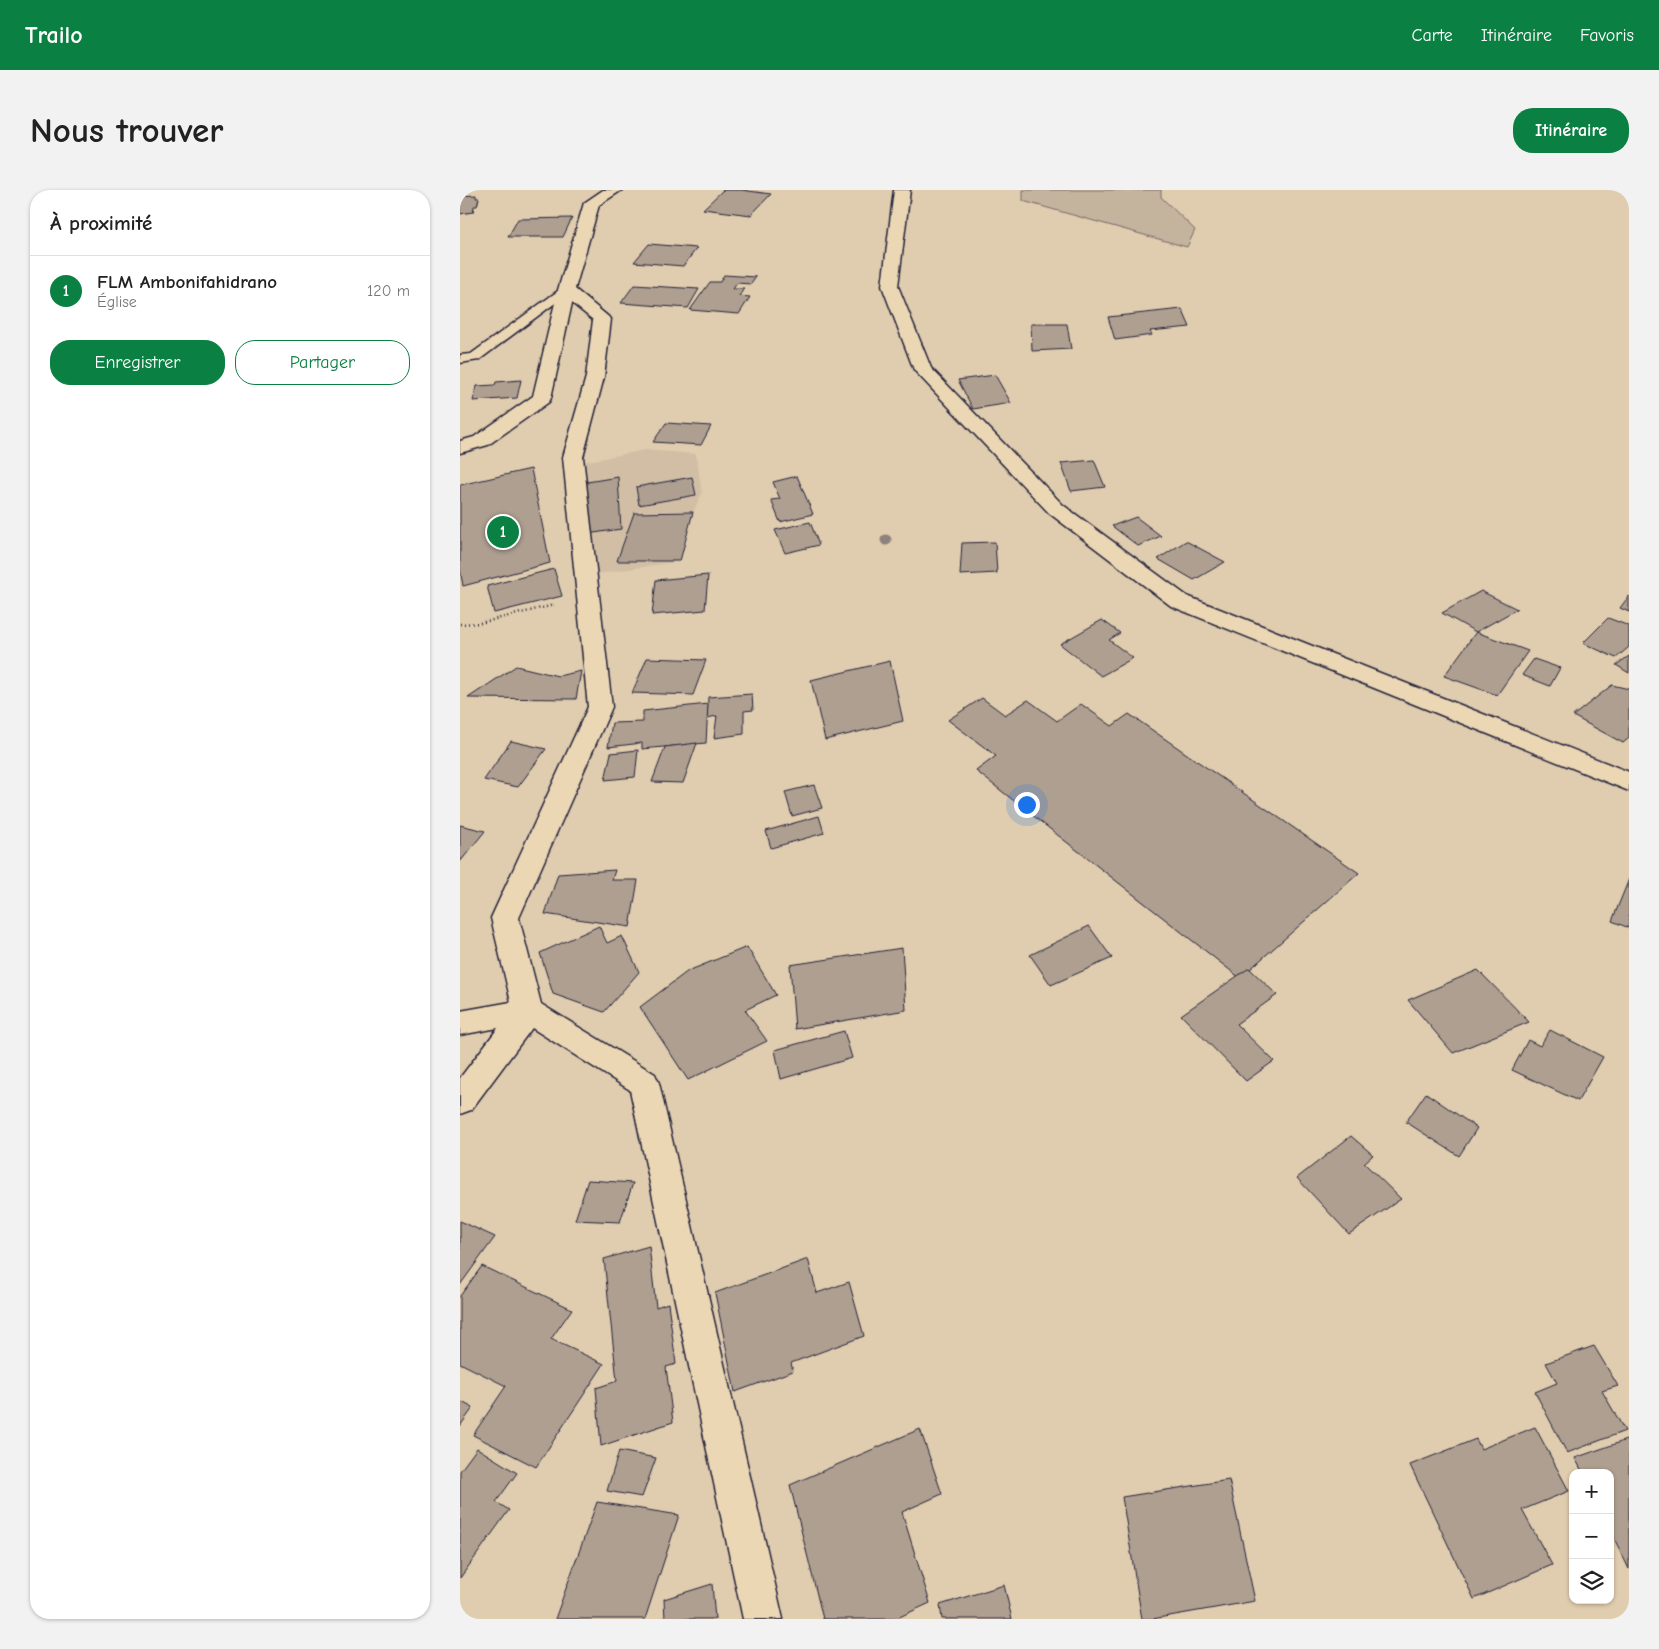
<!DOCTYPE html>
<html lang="fr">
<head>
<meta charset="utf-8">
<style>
	body { margin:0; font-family:"Comic Neue",sans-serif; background:#f2f2f2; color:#222 }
	.controls { position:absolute; right:15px; bottom:15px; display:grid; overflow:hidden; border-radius:10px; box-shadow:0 1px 4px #0004 }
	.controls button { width:45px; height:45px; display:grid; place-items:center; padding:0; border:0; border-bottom:1px solid #e0e0e0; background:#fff; color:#222; font:25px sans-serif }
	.you { position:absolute; left:566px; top:614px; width:18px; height:18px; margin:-12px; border:4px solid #fff; border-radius:50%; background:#1a73e8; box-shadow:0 0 0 8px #1a73e833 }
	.badge { display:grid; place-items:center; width:32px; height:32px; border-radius:50%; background:#0b8043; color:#fff; font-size:16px; font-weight:700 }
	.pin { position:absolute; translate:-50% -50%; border:2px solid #fff; box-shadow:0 1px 5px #0006 }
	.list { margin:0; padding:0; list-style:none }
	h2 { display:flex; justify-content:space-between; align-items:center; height:65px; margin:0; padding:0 20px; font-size:21px }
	h2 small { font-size:16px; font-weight:400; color:#767676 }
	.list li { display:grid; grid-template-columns:32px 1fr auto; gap:15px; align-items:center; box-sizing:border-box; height:70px; padding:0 20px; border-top:1px solid #e0e0e0 }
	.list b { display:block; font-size:19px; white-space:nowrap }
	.list p { margin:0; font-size:16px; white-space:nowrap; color:#767676 }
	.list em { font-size:16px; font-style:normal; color:#767676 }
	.actions { display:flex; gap:10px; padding:15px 20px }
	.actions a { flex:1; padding:11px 0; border:1px solid #0b8043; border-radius:20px; text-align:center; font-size:18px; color:#0b8043 }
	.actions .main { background:#0b8043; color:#fff }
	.icon { flex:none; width:28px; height:28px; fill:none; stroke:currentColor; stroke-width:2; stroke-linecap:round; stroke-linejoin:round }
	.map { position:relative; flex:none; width:1169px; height:1429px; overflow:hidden; border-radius:20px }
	header { display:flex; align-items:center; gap:30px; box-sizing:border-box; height:70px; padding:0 25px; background:#0b8043; color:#fff }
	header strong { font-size:24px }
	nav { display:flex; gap:28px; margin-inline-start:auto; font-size:18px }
	.intro { display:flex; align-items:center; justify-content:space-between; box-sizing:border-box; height:120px; padding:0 30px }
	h1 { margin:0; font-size:35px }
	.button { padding:12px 22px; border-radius:20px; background:#0b8043; color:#fff; font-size:18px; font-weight:700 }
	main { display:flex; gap:30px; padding:0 30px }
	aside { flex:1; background:#fff; border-radius:20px; box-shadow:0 1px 4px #0004 }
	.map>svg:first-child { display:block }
	.built { fill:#d1bea5 }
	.green { fill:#c4b39d; stroke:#736a6c }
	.building { fill:#ae9f90; stroke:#22223b }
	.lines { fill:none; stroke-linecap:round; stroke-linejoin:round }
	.service-casing { stroke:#22223b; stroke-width:3 }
	.minor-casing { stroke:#22223b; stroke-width:3 }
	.path { stroke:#22223b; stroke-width:2.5; stroke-dasharray:1 3; stroke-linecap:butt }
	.service { fill:#ecd7b5; fill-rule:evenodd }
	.minor { fill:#ecd7b5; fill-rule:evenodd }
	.tree { fill:#8e827c }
</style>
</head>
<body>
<header>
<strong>Trailo</strong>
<nav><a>Carte</a><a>Itinéraire</a><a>Favoris</a></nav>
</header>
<div class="intro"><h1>Nous trouver</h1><a class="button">Itinéraire</a></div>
<main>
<aside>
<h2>À proximité<small></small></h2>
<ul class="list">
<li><span class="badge">1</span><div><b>FLM Ambonifahidrano</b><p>Église</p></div><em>120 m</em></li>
</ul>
<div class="actions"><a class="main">Enregistrer</a><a>Partager</a></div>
</aside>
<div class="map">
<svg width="1169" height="1429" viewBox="0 0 1169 1429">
	<rect width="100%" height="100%" fill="#e0ccae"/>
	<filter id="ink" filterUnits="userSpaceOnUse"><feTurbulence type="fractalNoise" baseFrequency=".02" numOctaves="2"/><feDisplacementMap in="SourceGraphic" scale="10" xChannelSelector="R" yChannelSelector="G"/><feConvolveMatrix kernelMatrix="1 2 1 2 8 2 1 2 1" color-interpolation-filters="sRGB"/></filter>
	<g filter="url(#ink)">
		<polygon class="built" points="185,260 236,264 242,303 233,322 220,371 131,385 118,273"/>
		<polygon class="green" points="563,0 701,0 701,7 735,40 727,57 563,11"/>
		<g class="building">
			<polygon points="263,0 281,0 311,4 291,25 243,19"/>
			<polygon points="16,5 16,8 19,8 17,16 14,16 13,22 0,24 0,6"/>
			<polygon points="112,28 103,47 48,47 58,29"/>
			<polygon points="189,54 237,58 223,76 174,72"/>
			<polygon points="264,85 296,87 291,94 277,93 273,99 284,99 279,106 290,107 279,124 230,120 250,92 260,92"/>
			<polygon points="174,95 239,99 228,118 161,113"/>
			<polygon points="722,119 730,137 690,141 692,145 655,150 648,127"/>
			<polygon points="571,134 607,134 611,159 572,161"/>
			<polygon points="535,185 551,213 513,219 498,190"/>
			<polygon points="61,190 57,208 13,211 17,196 35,195 36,192"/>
			<polygon points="206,233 251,236 241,255 193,252"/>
			<polygon points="634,270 645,297 611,301 601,273"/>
			<polygon points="71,279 90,373 3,396 0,379 0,295"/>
			<polygon points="337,286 353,324 320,332 311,310 320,309 313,292"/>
			<polygon points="158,287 161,339 127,344 121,293"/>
			<polygon points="232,287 236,305 179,315 176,297"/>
			<polygon points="233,322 220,371 157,371 174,323"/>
			<polygon points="676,327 701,346 678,356 652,336"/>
			<polygon points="350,332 359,355 325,363 315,340"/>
			<polygon points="726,351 765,372 734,390 698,369"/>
			<polygon points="535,352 537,383 500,385 502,353"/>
			<polygon points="94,379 102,406 34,423 27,396"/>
			<polygon points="248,385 245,420 192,425 196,390"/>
			<polygon points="1021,401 1057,419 1016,442 982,423"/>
			<polygon points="1169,406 1169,422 1160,418"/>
			<polygon points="1148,428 1169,436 1169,457 1156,468 1123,453"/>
			<polygon points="642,430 660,443 649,450 673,468 641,486 600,454"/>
			<polygon points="1016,442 1068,461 1037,505 984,486"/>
			<polygon points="1169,466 1169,483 1156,475"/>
			<polygon points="187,468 246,470 233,505 172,503"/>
			<polygon points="1074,469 1100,478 1090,496 1062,485"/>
			<polygon points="430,471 443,531 365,550 351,490"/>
			<polygon points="56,476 98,486 121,481 116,509 8,508"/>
			<polygon points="1152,495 1169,499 1169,548 1163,553 1113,526"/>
			<polygon points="292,504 293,520 284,521 284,544 254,548 257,526 247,528 248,507"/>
			<polygon points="522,508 545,525 568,510 597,531 621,514 652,536 669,524 899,683 780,788 516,581 536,566 488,530"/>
			<polygon points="248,514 246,553 182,559 182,553 148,557 152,533 183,532 183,521"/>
			<polygon points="51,551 86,559 58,597 24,590"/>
			<polygon points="237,553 223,593 192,592 205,557"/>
			<polygon points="178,560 175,587 145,590 151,563"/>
			<polygon points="354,595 362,618 332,626 325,602"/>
			<polygon points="359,626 364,643 311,658 306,641"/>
			<polygon points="0,635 25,641 0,672"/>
			<polygon points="155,680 152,690 178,690 170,737 85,724 98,684"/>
			<polygon points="1169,689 1169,738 1152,731"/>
			<polygon points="139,736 147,753 162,746 179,782 144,822 93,804 80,763"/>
			<polygon points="629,736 652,768 591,795 570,765"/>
			<polygon points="287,757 316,805 285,820 307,851 228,890 180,817 228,781"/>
			<polygon points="442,758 446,820 335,839 330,775"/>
			<polygon points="789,778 817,805 776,834 814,871 786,891 721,825"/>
			<polygon points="1018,780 1069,832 993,863 948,810"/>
			<polygon points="1090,840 1143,867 1118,911 1052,880 1068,850 1080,856"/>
			<polygon points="384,841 392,868 321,889 315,860"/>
			<polygon points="966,903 1017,938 999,966 946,932"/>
			<polygon points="891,946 913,965 904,973 941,1009 889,1044 837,988"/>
			<polygon points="128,990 173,993 160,1032 115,1030"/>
			<polygon points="0,1031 35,1047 0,1095"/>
			<polygon points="189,1056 196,1117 208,1113 216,1174 206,1177 213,1232 141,1256 136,1198 157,1191 144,1069"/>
			<polygon points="348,1069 357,1103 389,1092 404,1146 331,1173 333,1181 275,1202 255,1103"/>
			<polygon points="22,1076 112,1119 91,1149 144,1174 76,1277 13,1245 46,1196 0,1173 0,1106"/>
			<polygon points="1134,1156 1158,1196 1142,1201 1165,1241 1107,1263 1075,1202 1097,1193 1086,1173"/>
			<polygon points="0,1211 13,1218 0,1236"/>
			<polygon points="1075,1237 1109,1301 1062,1320 1092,1375 1014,1409 950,1275 1016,1249 1021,1259"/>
			<polygon points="460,1239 482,1304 442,1322 470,1413 435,1429 363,1429 330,1295"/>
			<polygon points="1169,1249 1169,1379 1150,1340 1150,1283 1123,1283 1115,1268"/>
			<polygon points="17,1258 57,1283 36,1312 49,1320 0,1388 0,1281"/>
			<polygon points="159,1261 196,1268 182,1307 147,1301"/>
			<polygon points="769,1290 795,1411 692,1429 682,1429 662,1307"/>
			<polygon points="137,1312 219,1325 185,1429 95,1429"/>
			<polygon points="252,1394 255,1429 205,1429 204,1409"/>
			<polygon points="544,1395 552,1429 482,1429 480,1415"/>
		</g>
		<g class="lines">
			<defs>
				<polygon id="service" points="106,97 110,98 112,100 110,102 19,170 0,173 0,165 11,164 102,98"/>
				<g id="minor">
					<polygon points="143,0 162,0 139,15 115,99 151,129 144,187 123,267 152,517 59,728 81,814 195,884 199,893 323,1429 283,1429 170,900 72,838 11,920 0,924 0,888 38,838 0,845 0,821 51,812 31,728 128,517 103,267 126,187 133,130 112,113 91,208 89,212 28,255 0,263 0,251 14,247 73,206 98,100 124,13"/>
					<polygon points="434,0 450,0 438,96 471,178 603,315 727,406 1169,582 1169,601 711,416 589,323 454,180 422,96"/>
				</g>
			</defs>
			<use href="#service" class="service-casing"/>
			<use href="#minor" class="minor-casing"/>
			<polyline class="path" points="0,434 20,433 94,415"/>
			<use href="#service" class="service"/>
			<use href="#minor" class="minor"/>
		</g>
		<circle class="tree" cx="426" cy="350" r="5.5"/>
	</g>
</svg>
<div class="controls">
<button>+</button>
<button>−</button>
<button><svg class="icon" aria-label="layers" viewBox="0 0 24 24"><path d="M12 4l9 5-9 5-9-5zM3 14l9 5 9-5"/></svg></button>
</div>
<div class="you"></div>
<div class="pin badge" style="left:43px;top:342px">1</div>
</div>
</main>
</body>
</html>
